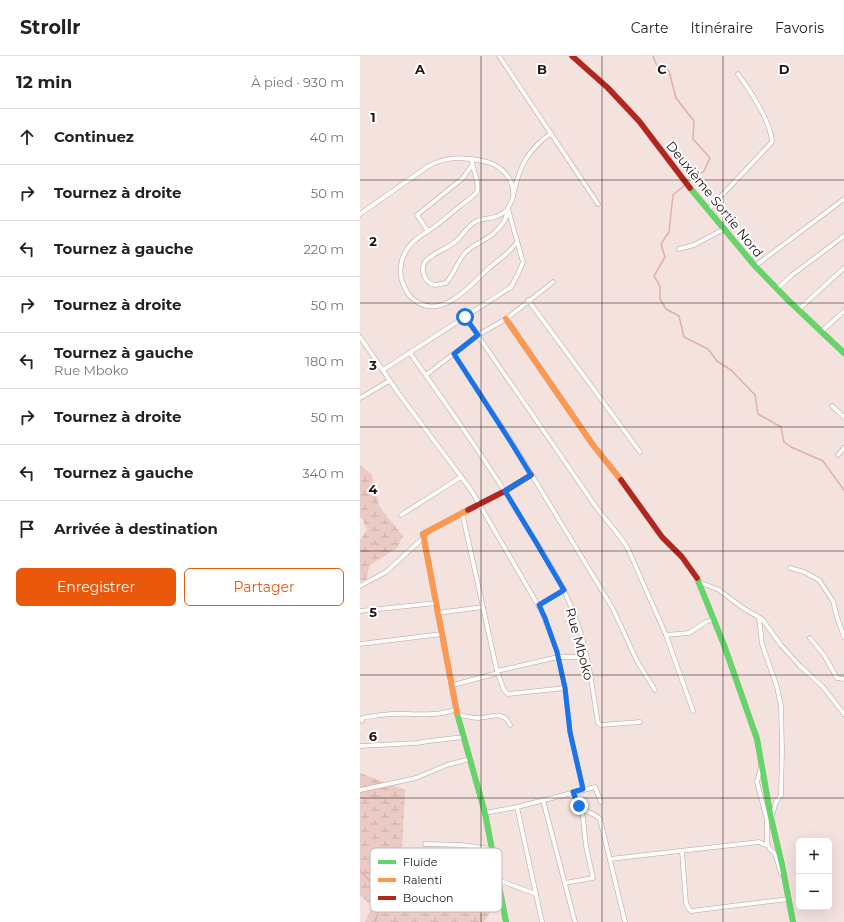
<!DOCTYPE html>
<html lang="fr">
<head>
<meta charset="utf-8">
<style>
	body { margin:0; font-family:Montserrat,sans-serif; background:#f6f6f6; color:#222 }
	.controls { position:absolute; right:12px; bottom:12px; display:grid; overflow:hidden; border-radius:6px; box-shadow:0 4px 16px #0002 }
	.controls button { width:36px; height:36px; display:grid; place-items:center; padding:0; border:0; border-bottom:1px solid #e0e0e0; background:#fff; color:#222; font:20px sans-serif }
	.stop { position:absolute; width:12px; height:12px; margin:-9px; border:3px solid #1a73e8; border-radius:50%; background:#fff }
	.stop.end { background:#1a73e8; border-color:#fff; box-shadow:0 1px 4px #0008 }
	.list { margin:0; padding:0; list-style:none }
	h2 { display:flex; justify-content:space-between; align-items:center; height:52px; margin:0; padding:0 16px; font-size:17px }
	h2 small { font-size:13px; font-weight:400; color:#767676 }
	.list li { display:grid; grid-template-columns:26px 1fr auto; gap:12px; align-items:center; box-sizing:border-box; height:56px; padding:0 16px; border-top:1px solid #e0e0e0 }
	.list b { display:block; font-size:15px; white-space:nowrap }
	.list p { margin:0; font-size:13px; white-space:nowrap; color:#767676 }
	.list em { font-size:13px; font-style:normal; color:#767676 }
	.actions { display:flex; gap:8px; padding:12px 16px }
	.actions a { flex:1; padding:9px 0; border:1px solid #ea580c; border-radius:6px; text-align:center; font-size:14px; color:#ea580c }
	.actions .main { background:#ea580c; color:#fff }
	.icon { flex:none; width:22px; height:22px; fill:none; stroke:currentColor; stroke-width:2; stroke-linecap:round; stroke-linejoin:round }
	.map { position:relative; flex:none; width:484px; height:866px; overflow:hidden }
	header { display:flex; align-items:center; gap:24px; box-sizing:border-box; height:56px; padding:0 20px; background:#fff; border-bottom:1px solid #e0e0e0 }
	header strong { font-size:19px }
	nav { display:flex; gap:22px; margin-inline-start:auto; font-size:14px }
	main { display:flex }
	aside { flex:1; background:#fff }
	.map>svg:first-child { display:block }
	.wetland { fill:url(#wetland-marsh) }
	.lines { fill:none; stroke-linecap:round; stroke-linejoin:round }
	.stream { stroke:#e2afa7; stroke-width:1.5 }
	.street-casing { stroke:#b3a4a2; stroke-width:5 }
	.fast-casing { stroke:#b3a4a2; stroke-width:6 }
	.slow-casing { stroke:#b3a4a2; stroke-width:6 }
	.jam-casing { stroke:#b3a4a2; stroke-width:6 }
	.street { stroke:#fdfbfa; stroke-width:4 }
	.fast { stroke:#63d668; stroke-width:5.5 }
	.slow { stroke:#ff974d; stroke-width:5.5 }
	.jam { stroke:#b3261e; stroke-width:5.5 }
	.route { stroke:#1a73e8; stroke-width:5 }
	.grid { fill:none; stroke:#211311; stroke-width:1; stroke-opacity:0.55 }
	.labels { text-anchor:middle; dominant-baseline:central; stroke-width:4; stroke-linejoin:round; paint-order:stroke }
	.street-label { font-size:13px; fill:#211311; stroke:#fff }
	.key { fill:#fff; stroke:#bcb8b8; stroke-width:1 }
	.key-label { font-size:11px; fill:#211311 }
	.grid-label { font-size:13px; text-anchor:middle; font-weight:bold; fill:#211311; stroke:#fff; stroke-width:4; stroke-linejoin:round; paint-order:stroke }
</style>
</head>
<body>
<header>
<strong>Strollr</strong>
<nav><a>Carte</a><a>Itinéraire</a><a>Favoris</a></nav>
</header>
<main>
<aside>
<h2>12 min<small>À pied · 930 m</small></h2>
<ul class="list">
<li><svg class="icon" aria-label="ahead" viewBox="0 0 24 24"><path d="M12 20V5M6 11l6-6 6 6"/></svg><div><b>Continuez</b></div><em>40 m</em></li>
<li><svg class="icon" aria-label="right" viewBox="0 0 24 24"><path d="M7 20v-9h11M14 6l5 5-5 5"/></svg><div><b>Tournez à droite</b></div><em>50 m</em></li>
<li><svg class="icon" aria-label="left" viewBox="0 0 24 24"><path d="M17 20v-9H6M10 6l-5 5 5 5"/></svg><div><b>Tournez à gauche</b></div><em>220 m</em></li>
<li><svg class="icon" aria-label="right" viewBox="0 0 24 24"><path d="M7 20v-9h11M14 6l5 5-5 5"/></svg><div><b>Tournez à droite</b></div><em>50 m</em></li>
<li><svg class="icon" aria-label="left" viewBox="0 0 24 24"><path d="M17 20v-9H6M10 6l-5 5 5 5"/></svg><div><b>Tournez à gauche</b><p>Rue Mboko</p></div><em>180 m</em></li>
<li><svg class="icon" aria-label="right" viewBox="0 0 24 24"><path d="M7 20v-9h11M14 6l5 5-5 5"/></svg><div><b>Tournez à droite</b></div><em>50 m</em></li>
<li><svg class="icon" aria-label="left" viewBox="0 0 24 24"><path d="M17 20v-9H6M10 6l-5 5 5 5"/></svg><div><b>Tournez à gauche</b></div><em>340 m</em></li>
<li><svg class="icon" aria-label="arrive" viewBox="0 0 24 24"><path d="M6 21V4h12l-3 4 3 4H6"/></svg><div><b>Arrivée à destination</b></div></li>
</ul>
<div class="actions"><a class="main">Enregistrer</a><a>Partager</a></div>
</aside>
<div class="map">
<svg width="484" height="866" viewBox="0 0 484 866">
	<defs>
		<pattern id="wetland-marsh" width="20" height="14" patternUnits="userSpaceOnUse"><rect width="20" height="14" fill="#eccac4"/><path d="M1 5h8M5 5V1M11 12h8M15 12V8" fill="none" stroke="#caada7"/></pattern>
	</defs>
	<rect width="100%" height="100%" fill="#f4e2df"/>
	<g class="wetland">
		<polygon points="0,409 12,419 19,450 43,480 37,492 9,510 7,523 0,526 0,484 7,474 2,462 0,462"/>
		<polygon points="0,717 45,734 42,793 45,805 59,807 85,806 109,811 125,822 136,847 124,866 5,866 12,850 0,839"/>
	</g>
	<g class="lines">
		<g class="stream">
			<polyline points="293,0 297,10 309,15 316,42 334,65 333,83 350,102 344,115 329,125"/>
			<polyline points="326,128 313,139 309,176 301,188 305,201 294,220 300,230 300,243 306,253 319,260 324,281 348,293 357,305 371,314 395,339 398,358 421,371 424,386 431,391 463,405 484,434"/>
			<polyline points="0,815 24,839 15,866"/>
		</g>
		<defs>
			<g id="street">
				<polyline points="139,0 238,148"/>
				<path d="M112,103C112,115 120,124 117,136C112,142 106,145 100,150C91,157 83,165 74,171C63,179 51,184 45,197C39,208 39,221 45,232C48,239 53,244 59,247C84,261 111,229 128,213C138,204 149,198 157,186"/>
				<path d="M154,136C160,109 168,94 191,77"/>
				<path d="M348,154L412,86C411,66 390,34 378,18"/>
				<path d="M0,158L67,111C85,100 102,101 123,105C140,108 155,122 153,141C152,146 148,150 147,155C146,157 147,159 146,161C145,165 139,172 136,175C127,185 112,188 104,198C97,207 94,218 86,227L75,229C69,228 66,225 64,219C57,200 84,196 95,186C103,180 107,169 117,165C123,162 129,163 135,161C139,160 143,157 146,155"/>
				<polyline points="68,175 57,159 103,122 112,109"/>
				<polyline points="319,193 334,189 364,173"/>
				<polyline points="395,210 484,143"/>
				<polyline points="417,233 432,219 484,180"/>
				<polyline points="168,244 280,396"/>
				<polyline points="438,254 484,212"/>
				<path d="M105,261L234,448C245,464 259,477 268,493L306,579L333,655"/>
				<polyline points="461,276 484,255"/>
				<polyline points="0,281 39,338 111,434 182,556 197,595 205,632 210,676 223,733"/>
				<path d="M50,297C89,352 128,407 163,465C182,495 202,525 214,558C228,592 232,631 238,667L241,669L280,666"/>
				<polyline points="94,298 153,388 235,523 253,553 277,605 295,634"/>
				<polyline points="23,314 151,231 158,218 163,206 148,153"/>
				<polyline points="66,319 118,279 146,263 193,226"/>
				<polyline points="0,342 29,325"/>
				<polyline points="472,350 484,361"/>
				<polyline points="478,399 484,392"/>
				<polyline points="102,456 137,615 144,634 148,638 205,632"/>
				<polyline points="41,459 101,421"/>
				<polyline points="430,512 444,516 459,524 473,545 477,561 484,581"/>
				<polyline points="339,526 359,534 383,552 402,563 421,589 440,610 463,631 484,658"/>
				<polyline points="0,530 26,516 63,482"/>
				<polyline points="179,549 204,534"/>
				<polyline points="0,555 76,547"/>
				<polyline points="77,557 123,551"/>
				<polyline points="399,562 402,588 417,631 421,650 422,693 421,739 416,746 412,760"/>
				<polyline points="306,579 329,577 346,566 354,563"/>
				<polyline points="450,582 464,599 477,622 484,623"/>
				<polyline points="0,588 82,578"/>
				<polyline points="137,615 198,601 226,601"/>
				<polyline points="93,629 138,617"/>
				<path d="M99,659C105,660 112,662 118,662C131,662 143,653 150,669"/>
				<path d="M2,665V662C17,659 34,657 50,658C66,658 81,660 96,653"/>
				<polyline points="0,690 57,687 69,685 104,681"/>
				<polyline points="401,711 397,726 407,764 407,787 409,792 415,798 421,817"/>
				<polyline points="0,734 56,722 87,709 110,703"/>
				<path d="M213,736C215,741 217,747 220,751C226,757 235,757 240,763L265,866"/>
				<polyline points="183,744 215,866"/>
				<polyline points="157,751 182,866"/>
				<polyline points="125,757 157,751 235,731 241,746"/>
				<polyline points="65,788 102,789 131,793"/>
				<polyline points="322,796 326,847 329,853 331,855 429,843"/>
				<polyline points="250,803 399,786 408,790"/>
				<polyline points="138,824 176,838"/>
				<polyline points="205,827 233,822 226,790 222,753"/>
			</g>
			<g id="fast">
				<polyline points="330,132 395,210 427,243 484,297"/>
				<polyline points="337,522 364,589 397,683 411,762 422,809 433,866"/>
				<polyline points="97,657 125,757 146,866"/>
			</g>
			<g id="slow">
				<polyline points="146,263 233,389 261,424"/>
				<polyline points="97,657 63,478 108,454"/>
			</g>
			<g id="jam">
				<polyline points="212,0 248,32 279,65 330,132"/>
				<polyline points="261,424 302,481 322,501 337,522"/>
				<polyline points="108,454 145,435 171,419"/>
			</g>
		</defs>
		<use href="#street" class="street-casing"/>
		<use href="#fast" class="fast-casing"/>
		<use href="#slow" class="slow-casing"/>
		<use href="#jam" class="jam-casing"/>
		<use href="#street" class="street"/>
		<use href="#fast" class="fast"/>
		<use href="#slow" class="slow"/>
		<use href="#jam" class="jam"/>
	</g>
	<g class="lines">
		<polyline class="route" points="105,261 118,279 94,298 152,388 171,419 145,435 177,488 204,534 179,549 185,562 197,596 205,632 210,676 223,733 213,736 219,750"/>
	</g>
	<path class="grid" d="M121,0V866M242,0V866M363,0V866M0,124H484M0,247H484M0,371H484M0,495H484M0,619H484M0,742H484"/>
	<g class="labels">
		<g class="street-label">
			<text transform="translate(355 143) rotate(51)">Deuxième Sortie Nord</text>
			<text transform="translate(220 588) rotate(75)">Rue Mboko</text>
		</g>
	</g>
	<rect x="10" y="792" width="132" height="64" rx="6" class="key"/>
	<rect x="18" y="804" width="18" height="4" fill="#63d668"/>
	<rect x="18" y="822" width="18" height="4" fill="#ff974d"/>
	<rect x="18" y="840" width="18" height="4" fill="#b3261e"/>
	<g class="key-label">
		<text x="43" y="810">Fluide</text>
		<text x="43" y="828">Ralenti</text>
		<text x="43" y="846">Bouchon</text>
	</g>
	<g class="grid-label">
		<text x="60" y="18">A</text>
		<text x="182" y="18">B</text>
		<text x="302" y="18">C</text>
		<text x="424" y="18">D</text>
		<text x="13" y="66">1</text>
		<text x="13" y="190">2</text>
		<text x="13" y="314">3</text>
		<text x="13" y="438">4</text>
		<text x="13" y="561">5</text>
		<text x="13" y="685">6</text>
	</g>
</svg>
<div class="controls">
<button>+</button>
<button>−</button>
</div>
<div class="stop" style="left:105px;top:261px"></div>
<div class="stop end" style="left:219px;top:750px"></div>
</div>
</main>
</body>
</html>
